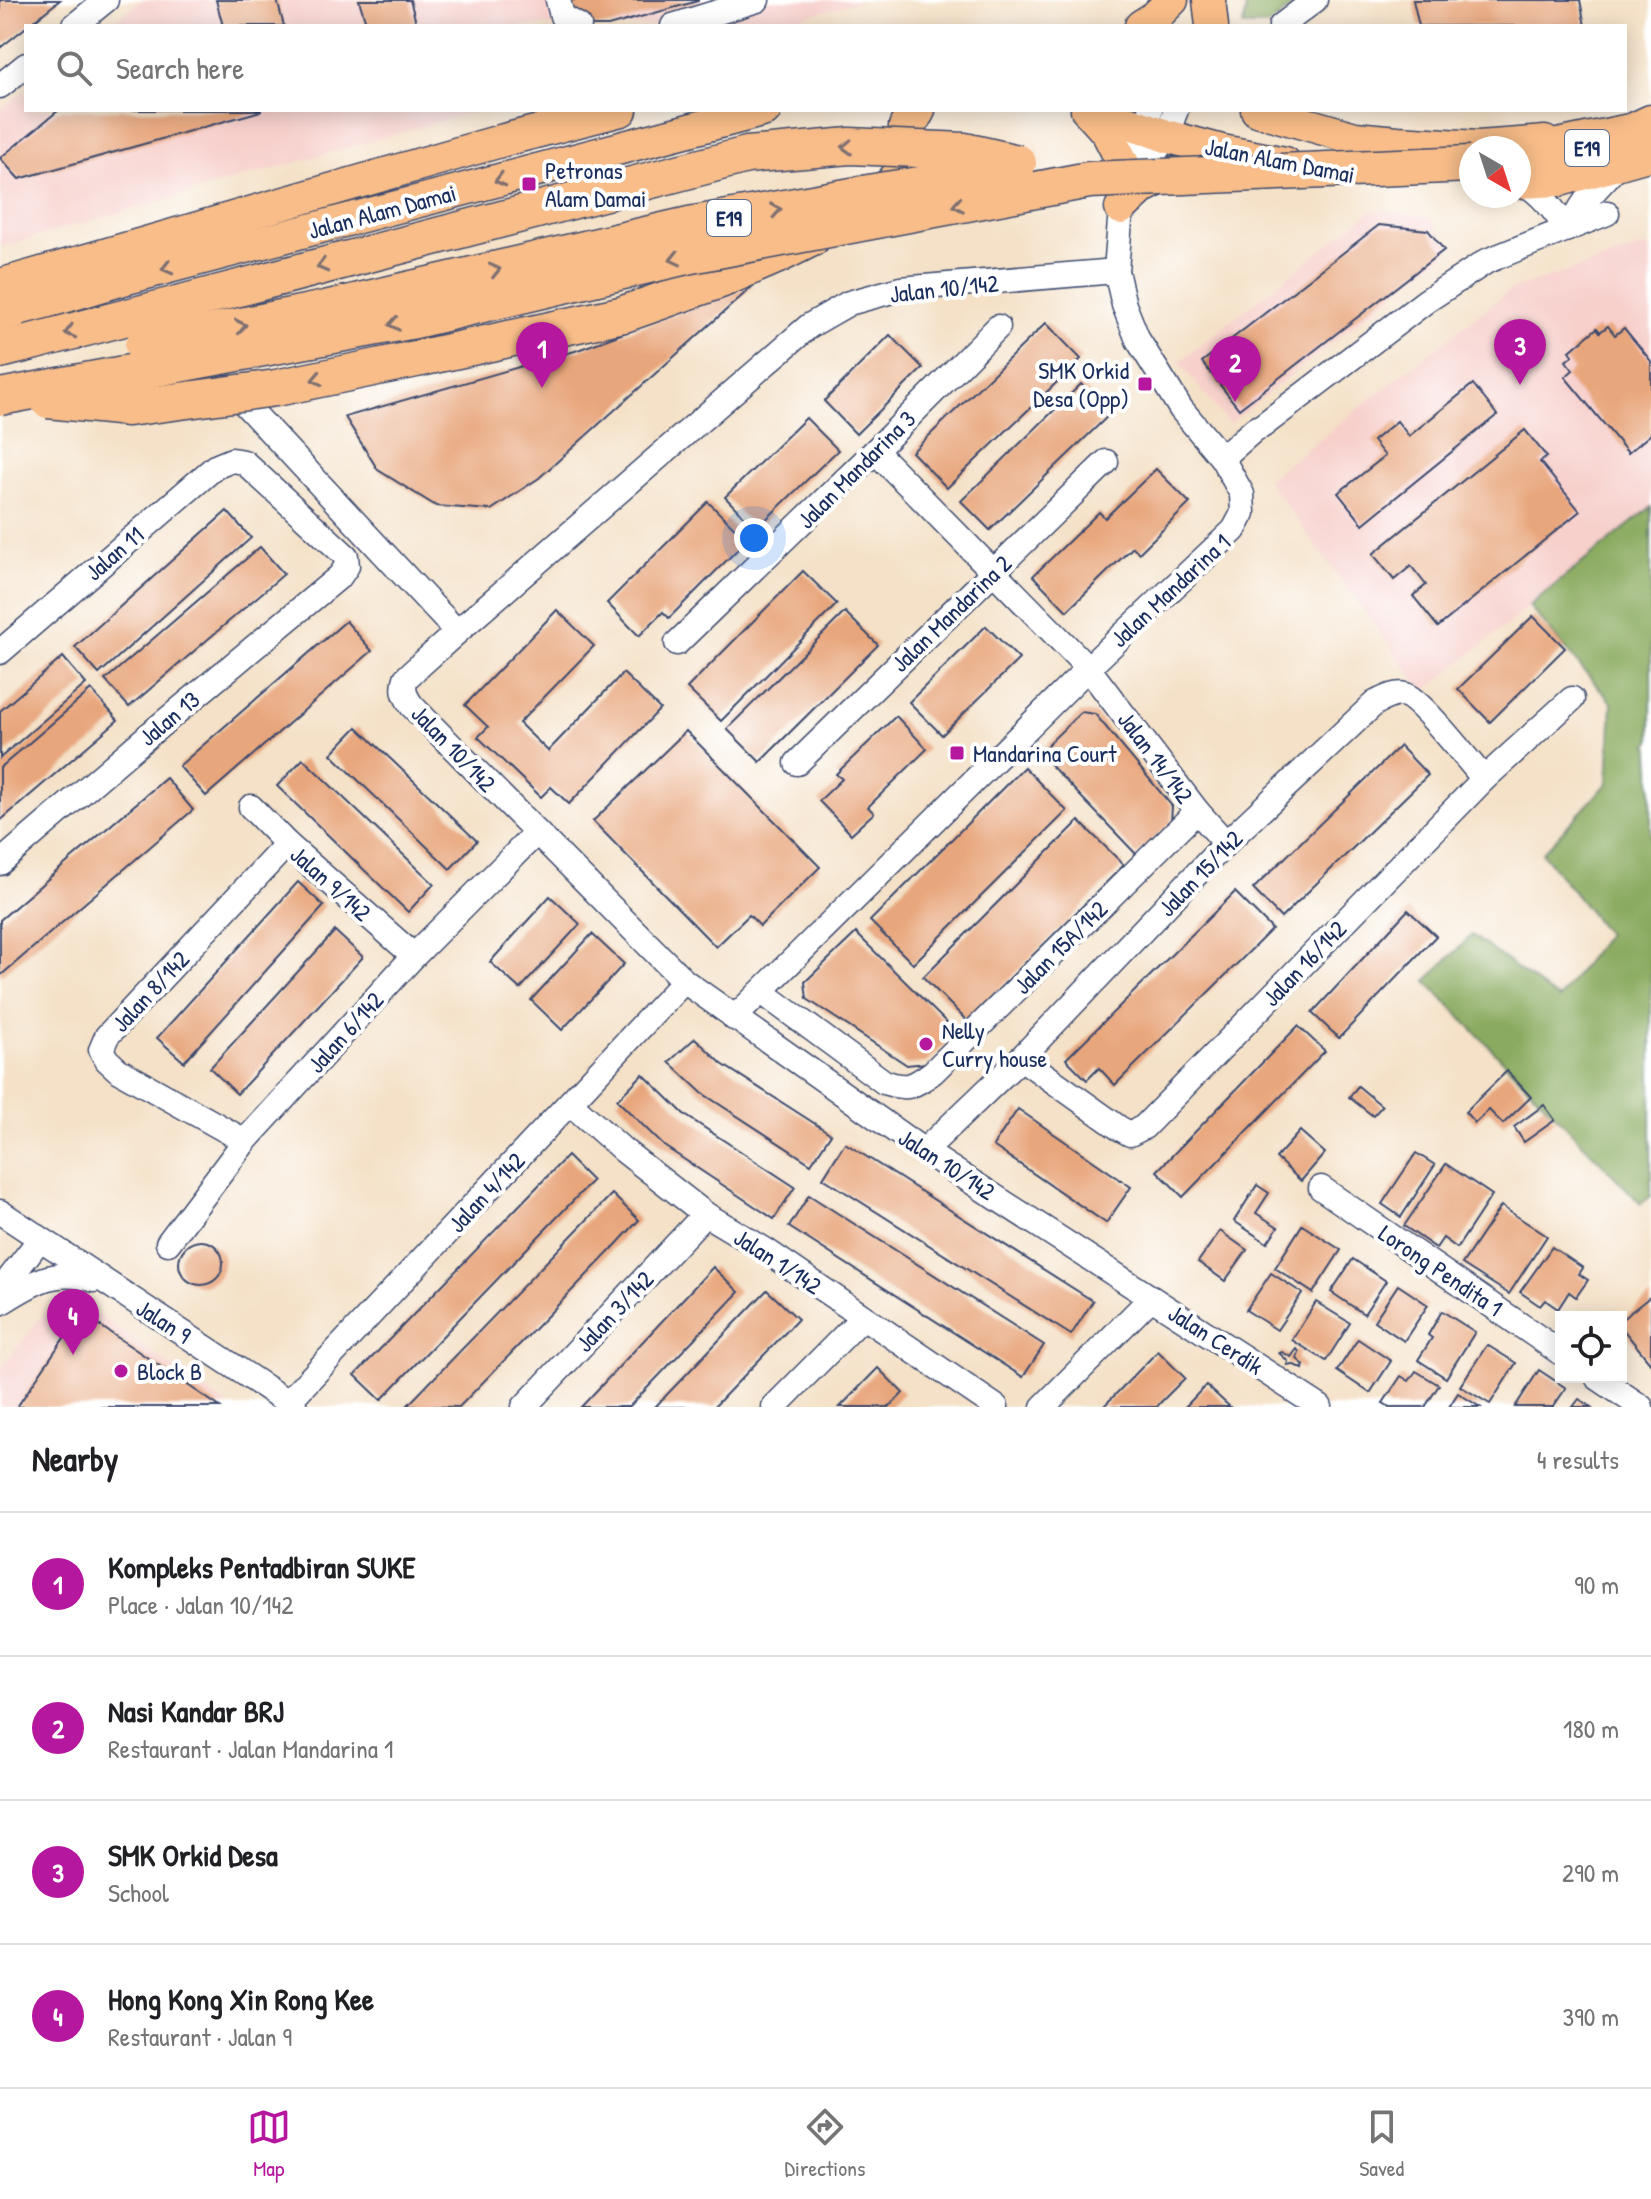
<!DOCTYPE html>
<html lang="en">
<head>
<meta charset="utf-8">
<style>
	body { margin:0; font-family:"Patrick Hand",sans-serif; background:#f6f6f6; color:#202124 }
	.controls { position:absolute; right:24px; bottom:24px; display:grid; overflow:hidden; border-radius:0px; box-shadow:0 4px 20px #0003 }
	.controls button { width:72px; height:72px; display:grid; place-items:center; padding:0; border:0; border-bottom:2px solid #e0e0e0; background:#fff; color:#202124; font:40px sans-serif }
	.compass { position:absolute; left:1459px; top:136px; width:72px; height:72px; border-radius:50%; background:#fff; box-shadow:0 4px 20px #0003; rotate:141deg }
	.you { position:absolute; left:754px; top:538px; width:28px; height:28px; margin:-20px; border:6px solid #fff; border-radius:50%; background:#1a73e8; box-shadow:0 0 0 12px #1a73e833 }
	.badge { display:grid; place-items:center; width:52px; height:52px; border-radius:50%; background:#b5179e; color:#fff; font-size:26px; font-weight:700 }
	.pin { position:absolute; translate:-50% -66px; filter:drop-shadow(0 2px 4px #0008) }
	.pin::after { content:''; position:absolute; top:42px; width:28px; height:24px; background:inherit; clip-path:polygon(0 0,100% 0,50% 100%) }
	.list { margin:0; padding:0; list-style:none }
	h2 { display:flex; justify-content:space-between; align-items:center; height:104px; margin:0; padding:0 32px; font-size:34px }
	h2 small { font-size:26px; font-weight:400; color:#757577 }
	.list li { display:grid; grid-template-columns:52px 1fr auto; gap:24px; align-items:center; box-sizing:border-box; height:144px; padding:0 32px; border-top:2px solid #e0e0e0 }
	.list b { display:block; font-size:30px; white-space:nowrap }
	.list p { margin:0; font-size:26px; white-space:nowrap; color:#757577 }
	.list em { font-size:26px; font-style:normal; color:#757577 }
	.icon { flex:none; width:44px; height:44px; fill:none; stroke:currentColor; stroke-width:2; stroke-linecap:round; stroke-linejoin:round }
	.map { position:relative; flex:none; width:1651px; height:1407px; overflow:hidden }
	.search { position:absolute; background:#fff; box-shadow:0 4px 20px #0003; left:24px; right:24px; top:24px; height:88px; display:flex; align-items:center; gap:20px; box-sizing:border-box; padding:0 28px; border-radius:0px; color:#757577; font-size:30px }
	.sheet { height:680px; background:#fff }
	nav { display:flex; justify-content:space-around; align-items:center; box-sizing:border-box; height:112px; border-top:2px solid #e0e0e0; background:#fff; font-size:22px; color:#757577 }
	nav a { display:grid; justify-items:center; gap:4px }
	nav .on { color:#b5179e }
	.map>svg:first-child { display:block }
	.built { fill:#f7d0cc }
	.forest { fill:#8aaa5e; stroke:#526c5e; stroke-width:2 }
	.building { fill:#e8a67b }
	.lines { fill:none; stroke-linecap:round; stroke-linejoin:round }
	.minor-casing { stroke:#3c4a6e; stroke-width:27 }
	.major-casing { stroke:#3c4a6e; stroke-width:35 }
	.highway-casing { stroke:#3c4a6e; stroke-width:39 }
	.minor { stroke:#fff; stroke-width:24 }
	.major { stroke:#f8bd89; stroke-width:32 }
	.highway { stroke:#f8bd89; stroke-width:36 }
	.highway-bridge-casing { stroke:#3c4a6e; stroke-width:39; stroke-linecap:butt }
	.highway-bridge { stroke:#f8bd89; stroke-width:36 }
	.oneway { stroke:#7e6f71 }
	.poi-dot { fill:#b5179e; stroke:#fff; stroke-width:3 }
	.labels { text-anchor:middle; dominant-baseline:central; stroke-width:8; stroke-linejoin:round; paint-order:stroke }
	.shield { fill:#fff; stroke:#5f6d8e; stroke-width:2 }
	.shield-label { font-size:22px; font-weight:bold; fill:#1b2f5e }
	.street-label { font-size:24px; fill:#1b2f5e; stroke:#fff }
	.poi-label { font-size:24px; fill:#1b2f5e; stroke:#fff; text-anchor:start }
</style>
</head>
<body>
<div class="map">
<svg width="1651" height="1407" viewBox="0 0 1651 1407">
	<rect width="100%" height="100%" fill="#fff"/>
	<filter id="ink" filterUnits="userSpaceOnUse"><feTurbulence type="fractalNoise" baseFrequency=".0125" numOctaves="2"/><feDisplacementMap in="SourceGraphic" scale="16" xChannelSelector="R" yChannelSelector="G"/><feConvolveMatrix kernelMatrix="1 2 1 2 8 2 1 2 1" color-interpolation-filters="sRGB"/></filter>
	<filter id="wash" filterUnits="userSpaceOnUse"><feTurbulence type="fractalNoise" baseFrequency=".006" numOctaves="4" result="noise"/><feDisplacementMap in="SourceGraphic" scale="32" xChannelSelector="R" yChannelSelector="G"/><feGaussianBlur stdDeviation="1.8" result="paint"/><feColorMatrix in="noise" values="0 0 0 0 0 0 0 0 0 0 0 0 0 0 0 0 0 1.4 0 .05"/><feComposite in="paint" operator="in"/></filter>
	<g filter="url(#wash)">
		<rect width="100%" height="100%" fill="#f4e1c7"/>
		<g class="built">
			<polygon points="141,0 862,0 771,26 108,26"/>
			<polygon points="26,90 26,110 479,110 0,247 0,110"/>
			<polygon points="1372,210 1429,217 1452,248 1229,424 1179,362"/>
			<polygon points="1647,246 1651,253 1651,507 1424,692 1267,480 1510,290"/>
			<polygon points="78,1301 229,1407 0,1407 0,1369 48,1308"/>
		</g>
		<g class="forest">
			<polygon points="1247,0 1301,0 1267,26 1243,26"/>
			<polygon points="1651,507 1651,741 1649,743 1651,767 1651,1196 1641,1204 1426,981 1472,935 1558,999 1607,934 1542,853 1608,783 1612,703 1529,606"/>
		</g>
		<g id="blocks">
			<g class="building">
				<polygon points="0,0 60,0 0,48"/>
				<polygon points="216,0 277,0 284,26 223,26"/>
				<polygon points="359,0 410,0 417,26 367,26"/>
				<polygon points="570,0 698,0 698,1 608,26 590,26 575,15"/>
				<polygon points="1413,0 1580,0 1585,26 1419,26"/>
				<polygon points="59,110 261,110 261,111 19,179 0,158"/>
				<polygon points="1379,225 1428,230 1444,250 1239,409 1202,362"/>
				<polygon points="754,285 539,478 491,510 436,506 378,470 345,417 575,351"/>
				<polygon points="1046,323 1081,359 947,488 912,452"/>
				<polygon points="1608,326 1615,335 1624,328 1651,361 1651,434 1628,453 1565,377 1573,370 1566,361 1573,355 1570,351 1597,328 1600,332"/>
				<polygon points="890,335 923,368 856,434 824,401"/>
				<polygon points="1081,384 1110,414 990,530 961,501"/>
				<polygon points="1473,384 1497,415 1363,524 1338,493 1385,456 1373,441 1397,421 1409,436"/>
				<polygon points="806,418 838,450 756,529 725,497"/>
				<polygon points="1525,430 1547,457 1540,462 1580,511 1438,627 1413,596 1426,585 1411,566 1394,580 1373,554"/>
				<polygon points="1156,469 1190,503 1139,553 1133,547 1067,611 1033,576 1099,512 1105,518"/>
				<polygon points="708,502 747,540 669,618 663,612 639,636 607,603"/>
				<polygon points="227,511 251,538 99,674 75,647"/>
				<polygon points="260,547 284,574 129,707 105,680"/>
				<polygon points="803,571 837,604 721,721 687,688"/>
				<polygon points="557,610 594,646 519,723 548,751 623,673 660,709 569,804 551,787 541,797 478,737 488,727 465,705"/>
				<polygon points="845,612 878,645 760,762 727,729"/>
				<polygon points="1533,616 1565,648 1490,722 1458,689"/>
				<polygon points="346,621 372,651 206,796 179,766"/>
				<polygon points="986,626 1019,659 942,735 909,702"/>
				<polygon points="63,657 86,684 0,758 0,711"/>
				<polygon points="91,690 118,720 0,821 0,768"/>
				<polygon points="1081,712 1095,714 1172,806 1171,822 1137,855 1039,753"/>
				<polygon points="896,716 927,749 868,807 874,813 851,834 819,801 842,779 836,774"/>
				<polygon points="357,727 477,841 450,869 331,754"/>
				<polygon points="686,731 820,867 760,926 749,915 716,947 593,821"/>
				<polygon points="1400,746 1428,775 1281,918 1253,889"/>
				<polygon points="303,759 434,884 408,912 277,786"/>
				<polygon points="1024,767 1067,811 913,964 870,921"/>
				<polygon points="166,778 193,810 0,976 0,920"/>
				<polygon points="1079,821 1124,865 967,1021 923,977"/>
				<polygon points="298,882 324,906 184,1062 157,1038"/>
				<polygon points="1235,892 1272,929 1115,1085 1099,1068 1087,1080 1066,1059"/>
				<polygon points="550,896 580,924 520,989 490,962"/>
				<polygon points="1408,910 1436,936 1339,1038 1312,1013"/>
				<polygon points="335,931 363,957 237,1094 210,1068"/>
				<polygon points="856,933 957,1033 926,1063 907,1065 807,999 805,982"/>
				<polygon points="592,934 624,964 562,1030 531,1000"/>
				<polygon points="1298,1026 1325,1051 1183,1197 1157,1171"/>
				<polygon points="695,1038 722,1064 831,1134 811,1164 702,1093 669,1062"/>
				<polygon points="1507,1071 1531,1097 1503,1124 1489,1110 1475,1123 1465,1112"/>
				<polygon points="643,1074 685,1115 795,1187 774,1219 664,1146 617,1100"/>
				<polygon points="1358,1086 1382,1106 1373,1116 1349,1097"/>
				<polygon points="1544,1105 1555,1120 1524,1142 1514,1127"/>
				<polygon points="1018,1109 1131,1187 1106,1223 993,1146"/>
				<polygon points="1300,1131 1325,1153 1301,1181 1276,1158"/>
				<polygon points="845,1143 1093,1301 1071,1335 823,1178"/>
				<polygon points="1416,1153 1435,1165 1401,1217 1382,1204"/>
				<polygon points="567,1156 592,1181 381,1400 355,1375"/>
				<polygon points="1446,1164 1492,1195 1457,1248 1443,1238 1436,1248 1404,1226"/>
				<polygon points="1257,1185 1269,1193 1256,1213 1278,1227 1267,1243 1234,1221"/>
				<polygon points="612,1194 639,1220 614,1247 459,1407 407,1406"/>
				<polygon points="809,1195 1044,1345 1023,1377 789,1227"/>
				<polygon points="1501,1206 1547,1236 1509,1294 1462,1264"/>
				<polygon points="1302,1225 1341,1250 1313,1293 1275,1268"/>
				<polygon points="1220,1231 1247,1250 1225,1281 1198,1262"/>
				<circle cx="201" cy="1263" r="22"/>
				<polygon points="1552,1247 1583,1268 1579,1274 1588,1280 1576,1297 1569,1292 1558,1309 1545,1300 1540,1306 1520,1292"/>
				<polygon points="1353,1259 1386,1281 1364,1314 1331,1292"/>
				<polygon points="713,1267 739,1292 629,1407 581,1407"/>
				<polygon points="1271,1273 1302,1293 1277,1330 1246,1310"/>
				<polygon points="1398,1285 1428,1305 1404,1341 1374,1321"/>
				<polygon points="767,1290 798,1319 785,1333 714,1407 655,1407"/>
				<polygon points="1651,1296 1651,1364 1621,1327 1621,1320"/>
				<polygon points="1316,1302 1350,1323 1326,1361 1292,1340"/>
				<polygon points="1442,1311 1475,1332 1446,1378 1418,1360 1432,1338 1428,1335"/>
				<polygon points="81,1313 139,1352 220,1407 17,1407"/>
				<polygon points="1358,1339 1391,1361 1370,1393 1337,1371"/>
				<polygon points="1487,1345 1516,1363 1490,1404 1460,1386"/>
				<polygon points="1297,1349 1299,1352 1297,1359 1304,1365 1303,1369 1292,1364 1287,1365 1288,1361 1279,1353 1282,1352 1291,1357"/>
				<polygon points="1158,1351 1185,1378 1160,1403 1157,1407 1103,1407"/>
				<polygon points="878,1368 903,1393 890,1407 840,1407"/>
				<polygon points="1539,1370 1566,1388 1553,1407 1515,1407"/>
				<polygon points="1416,1371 1439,1385 1425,1407 1390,1407 1383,1403 1401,1376 1409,1381"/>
				<polygon points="1206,1385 1230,1407 1185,1407"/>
				<polygon points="1458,1393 1480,1407 1449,1407"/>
				<polygon points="1579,1399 1591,1407 1573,1407"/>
			</g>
		</g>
	</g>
	<g filter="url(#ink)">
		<use href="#blocks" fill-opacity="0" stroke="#3c4a6e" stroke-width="2"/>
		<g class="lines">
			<defs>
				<g id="minor">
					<polyline points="558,0 562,16 579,26"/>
					<polyline points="74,26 106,0"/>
					<polyline points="673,26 757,0"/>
					<polyline points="1281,26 1315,0"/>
					<polyline points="0,86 26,65"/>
					<path d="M1522,182C1542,194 1554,210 1567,229"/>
					<polyline points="1134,185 1166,136 1176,110"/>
					<polyline points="1567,229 1587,199 1620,163"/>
					<path d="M1116,271L900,289L849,303L809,326L457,632L406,678C402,690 405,696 412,706L684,981L924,1151L1320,1407"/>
					<polyline points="230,388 457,632"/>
					<polyline points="875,451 1088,668 1197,811 1226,843"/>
					<polyline points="1222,458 1255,429 1262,426 1426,301 1487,261 1607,213"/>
					<polyline points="677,643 875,451 998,327"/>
					<polyline points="0,652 215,467 232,460 244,462 346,556 347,566 340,576 150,734 0,863"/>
					<polyline points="797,763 1106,462"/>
					<polyline points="251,807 287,844 414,956"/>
					<path d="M762,992L884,1082C907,1090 913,1087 933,1072L1197,811"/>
					<polyline points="734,1018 1088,668 1234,530 1243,513 1242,494 1222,458 1181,409 1138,340 1124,305 1116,271 1121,208 1126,182 1150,110"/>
					<polyline points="1021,1058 1119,1128 1130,1134 1144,1127 1484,779 1572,699"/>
					<polyline points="570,1103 623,1150 705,1214 765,1250 996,1407"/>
					<polyline points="245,1141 118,1070 107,1060 101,1050 107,1036 287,844"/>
					<path d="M924,1151L1021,1058L1226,843L1375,703C1384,699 1394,692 1405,695C1421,700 1470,763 1484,779"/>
					<polyline points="1321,1188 1561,1353"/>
					<polyline points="0,1212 295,1407"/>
					<polyline points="168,1243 245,1141 414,956 536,833"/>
					<polyline points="0,1291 40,1239"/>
					<path d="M0,1303C33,1283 54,1267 94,1280"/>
					<polyline points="1597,1377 1641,1407"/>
					<polyline points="288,1402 684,981"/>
					<polyline points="524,1407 705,1214"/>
					<polyline points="774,1407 862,1318"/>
					<polyline points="1043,1407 1151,1298"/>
				</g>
				<g id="major">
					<polyline points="1209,0 1212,26"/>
					<polyline points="1141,26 1155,17 1172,0"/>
					<polyline points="1087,110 1107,132 1128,173"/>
					<polyline points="1095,110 1166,136 1222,151 1285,163"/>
					<polyline points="1257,110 1355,138 1398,142 1478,147 1545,142"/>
					<polyline points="1519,182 1560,180 1651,154"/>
					<polyline points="1121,208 1143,187 1171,173"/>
					<polyline points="0,285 504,140 621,110"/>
					<polyline points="0,316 127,278 765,110"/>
				</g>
				<g id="highway">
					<polyline points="1519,155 1634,131 1651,123"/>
					<polyline points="871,205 877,201 903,173 907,127 917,110"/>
					<polyline points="0,350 28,343"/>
					<polyline points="421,358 624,314 720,280 780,254 812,238"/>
				</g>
			</defs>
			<use href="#minor" class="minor-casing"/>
			<use href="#major" class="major-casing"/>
			<use href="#highway" class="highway-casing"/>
			<use href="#minor" class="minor"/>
			<use href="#major" class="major"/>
			<use href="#highway" class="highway"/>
			<defs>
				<g id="highway-bridge">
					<polyline points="28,343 747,155 850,146 965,151 1018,163"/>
					<polyline points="143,346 325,309 689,225 886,190 1014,171"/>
					<polyline points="0,397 415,320 691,255 1089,180 1471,164"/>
					<polyline points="48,400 128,408 276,388 421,358"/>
				</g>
			</defs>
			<use href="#highway-bridge" class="highway-bridge-casing"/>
			<use href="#highway-bridge" class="highway-bridge"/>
		</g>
		<defs><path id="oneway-chevron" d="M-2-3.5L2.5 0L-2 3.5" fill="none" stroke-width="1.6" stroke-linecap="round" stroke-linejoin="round" transform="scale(2)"/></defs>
		<g class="oneway">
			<use href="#oneway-chevron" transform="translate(847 147) rotate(178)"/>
			<use href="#oneway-chevron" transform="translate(500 180) rotate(165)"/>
			<use href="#oneway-chevron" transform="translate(958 205) rotate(169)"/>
			<use href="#oneway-chevron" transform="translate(776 210) rotate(-10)"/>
			<use href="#oneway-chevron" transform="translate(675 259) rotate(167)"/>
			<use href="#oneway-chevron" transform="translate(322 266) rotate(165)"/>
			<use href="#oneway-chevron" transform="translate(167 268) rotate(165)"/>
			<use href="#oneway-chevron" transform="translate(495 270) rotate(-13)"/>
			<use href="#oneway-chevron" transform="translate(394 324) rotate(170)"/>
			<use href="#oneway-chevron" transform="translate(241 326) rotate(-12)"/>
			<use href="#oneway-chevron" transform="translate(70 332) rotate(165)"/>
			<use href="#oneway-chevron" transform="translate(317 379) rotate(169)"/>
		</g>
	</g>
	<g class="poi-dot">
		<rect x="521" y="176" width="16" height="16" rx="4"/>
		<rect x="1137" y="376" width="16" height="16" rx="4"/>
		<rect x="949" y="745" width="16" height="16" rx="4"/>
		<circle cx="926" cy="1044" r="8"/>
		<circle cx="121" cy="1371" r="8"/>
	</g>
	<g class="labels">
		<g class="shield">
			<rect x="1565" y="130" width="44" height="36" rx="6"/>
			<rect x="707" y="200" width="44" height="36" rx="6"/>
		</g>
		<g class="shield-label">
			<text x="1587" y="148">E19</text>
			<text x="729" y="218">E19</text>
		</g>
		<g class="street-label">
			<text transform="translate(1280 160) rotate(11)">Jalan Alam Damai</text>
			<text transform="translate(382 211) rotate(-15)">Jalan Alam Damai</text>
			<text transform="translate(944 288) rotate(-6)">Jalan 10/142</text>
			<text transform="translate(856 469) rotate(-45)">Jalan Mandarina 3</text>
			<text transform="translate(114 553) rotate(-41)">Jalan 11</text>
			<text transform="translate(1170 590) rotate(-43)">Jalan Mandarina 1</text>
			<text transform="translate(951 613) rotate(-44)">Jalan Mandarina 2</text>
			<text transform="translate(169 718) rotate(-40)">Jalan 13</text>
			<text transform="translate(454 748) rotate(46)">Jalan 10/142</text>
			<text transform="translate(1156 757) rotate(53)">Jalan 14/142</text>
			<text transform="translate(1200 873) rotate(-46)">Jalan 15/142</text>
			<text transform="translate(331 883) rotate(42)">Jalan 9/142</text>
			<text transform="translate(1060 947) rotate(-45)">Jalan 15A/142</text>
			<text transform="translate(1304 963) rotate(-46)">Jalan 16/142</text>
			<text transform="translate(150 991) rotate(-47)">Jalan 8/142</text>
			<text transform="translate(345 1032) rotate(-48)">Jalan 6/142</text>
			<text transform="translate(947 1164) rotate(33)">Jalan 10/142</text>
			<text transform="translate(486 1192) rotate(-47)">Jalan 4/142</text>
			<text transform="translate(778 1261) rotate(33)">Jalan 1/142</text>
			<text transform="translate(1441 1270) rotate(34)">Lorong Pendita 1</text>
			<text transform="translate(614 1311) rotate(-47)">Jalan 3/142</text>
			<text transform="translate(164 1321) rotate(33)">Jalan 9</text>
			<text transform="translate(1216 1339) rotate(33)">Jalan Cerdik</text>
		</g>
		<g class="poi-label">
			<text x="545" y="170">Petronas<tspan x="545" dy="28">Alam Damai</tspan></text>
			<text x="1129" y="370" text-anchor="end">SMK Orkid<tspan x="1129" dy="28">Desa (Opp)</tspan></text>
			<text x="973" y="753">Mandarina Court</text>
			<text x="942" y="1030">Nelly<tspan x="942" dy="28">Curry house</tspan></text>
			<text x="137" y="1371">Block B</text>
		</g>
	</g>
</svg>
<div class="controls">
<button><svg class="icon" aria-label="locate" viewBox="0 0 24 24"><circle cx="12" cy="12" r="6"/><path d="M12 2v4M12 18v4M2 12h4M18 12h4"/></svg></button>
</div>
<svg class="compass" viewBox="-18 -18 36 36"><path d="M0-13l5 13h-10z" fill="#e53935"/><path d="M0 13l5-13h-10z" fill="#757577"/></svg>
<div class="you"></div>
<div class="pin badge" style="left:542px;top:388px">1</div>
<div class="pin badge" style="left:1235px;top:402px">2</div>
<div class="pin badge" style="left:1520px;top:385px">3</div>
<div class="pin badge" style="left:73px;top:1355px">4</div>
<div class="search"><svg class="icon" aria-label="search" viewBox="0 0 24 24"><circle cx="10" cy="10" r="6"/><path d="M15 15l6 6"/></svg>Search here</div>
</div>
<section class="sheet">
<h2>Nearby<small>4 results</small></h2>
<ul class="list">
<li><span class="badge">1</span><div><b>Kompleks Pentadbiran SUKE</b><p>Place · Jalan 10/142</p></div><em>90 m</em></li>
<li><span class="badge">2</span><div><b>Nasi Kandar BRJ</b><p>Restaurant · Jalan Mandarina 1</p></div><em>180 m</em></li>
<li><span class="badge">3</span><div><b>SMK Orkid Desa</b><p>School</p></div><em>290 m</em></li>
<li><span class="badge">4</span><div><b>Hong Kong Xin Rong Kee</b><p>Restaurant · Jalan 9</p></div><em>390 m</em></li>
</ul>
</section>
<nav>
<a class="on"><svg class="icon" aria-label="map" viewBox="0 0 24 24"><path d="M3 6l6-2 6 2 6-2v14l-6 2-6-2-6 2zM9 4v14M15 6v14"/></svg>Map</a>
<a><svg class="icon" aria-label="directions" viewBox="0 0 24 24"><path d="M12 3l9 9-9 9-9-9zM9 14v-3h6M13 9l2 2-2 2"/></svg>Directions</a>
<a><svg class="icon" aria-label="saved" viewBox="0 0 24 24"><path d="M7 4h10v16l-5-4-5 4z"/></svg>Saved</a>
</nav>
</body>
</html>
